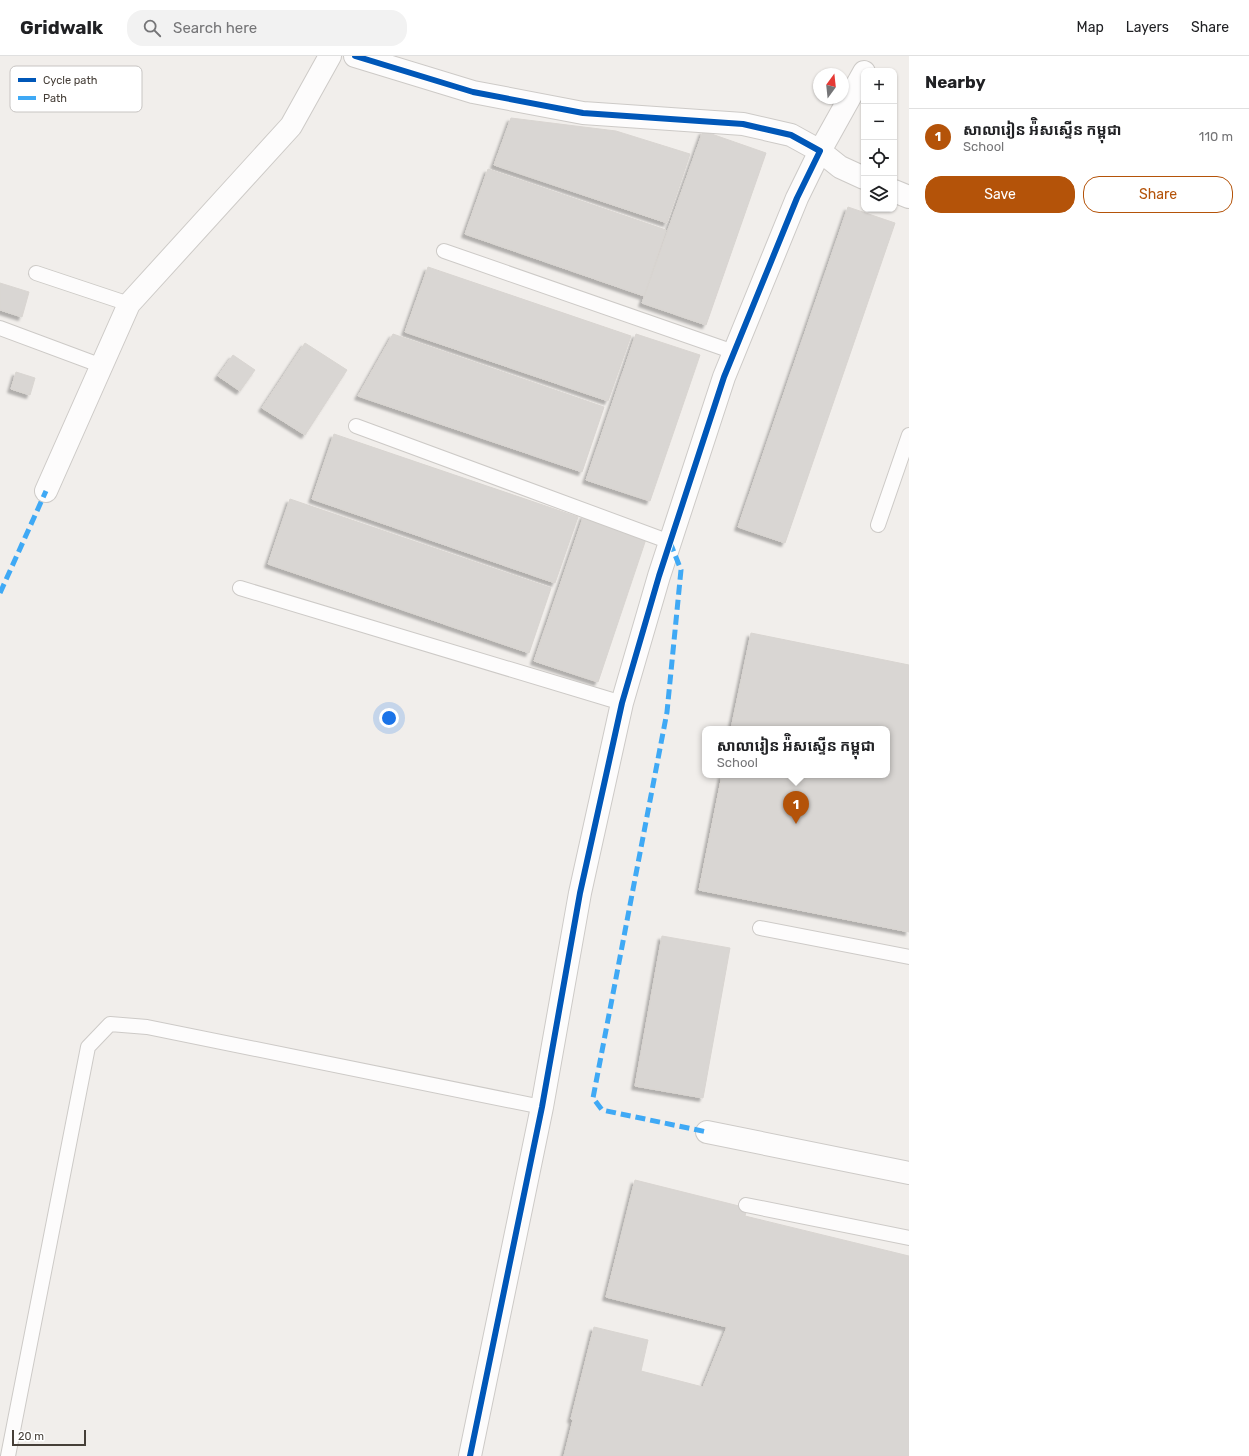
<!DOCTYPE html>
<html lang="en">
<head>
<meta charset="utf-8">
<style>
	body { margin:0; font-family:Rubik,"Noto Sans Khmer",sans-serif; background:#f2f2f2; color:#202124 }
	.controls { position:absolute; right:12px; top:12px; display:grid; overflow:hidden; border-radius:8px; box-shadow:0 1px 3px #0004 }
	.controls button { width:36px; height:36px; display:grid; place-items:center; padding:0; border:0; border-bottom:1px solid #e0e0e0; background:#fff; color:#202124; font:20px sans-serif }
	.compass { position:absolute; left:813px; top:12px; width:36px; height:36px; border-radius:50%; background:#fff; box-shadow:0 1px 3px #0004; rotate:15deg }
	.scale { position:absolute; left:12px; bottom:10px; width:74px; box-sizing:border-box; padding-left:4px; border:2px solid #463f38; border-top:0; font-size:11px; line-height:14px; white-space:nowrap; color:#463f38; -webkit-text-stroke:3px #fff; paint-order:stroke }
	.you { position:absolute; left:389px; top:662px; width:14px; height:14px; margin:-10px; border:3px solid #fff; border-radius:50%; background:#1a73e8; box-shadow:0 0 0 6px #1a73e833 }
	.badge { display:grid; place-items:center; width:26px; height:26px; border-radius:50%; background:#b45309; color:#fff; font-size:13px; font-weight:700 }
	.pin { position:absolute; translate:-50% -33px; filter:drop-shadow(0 1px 2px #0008) }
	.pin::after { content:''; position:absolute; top:21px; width:14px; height:12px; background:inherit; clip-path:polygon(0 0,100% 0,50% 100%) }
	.popup { position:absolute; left:702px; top:670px; width:188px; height:52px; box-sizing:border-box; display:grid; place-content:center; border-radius:8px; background:#fff; filter:drop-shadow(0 1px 3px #0005); font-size:13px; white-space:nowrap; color:#757577 }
	.popup b { font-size:15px; color:#202124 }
	.popup::after { content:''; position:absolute; left:50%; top:100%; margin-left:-8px; border:8px solid transparent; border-top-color:#fff }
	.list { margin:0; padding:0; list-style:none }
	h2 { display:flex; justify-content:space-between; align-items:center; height:52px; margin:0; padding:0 16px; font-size:17px }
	h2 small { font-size:13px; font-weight:400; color:#757577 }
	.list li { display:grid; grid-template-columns:26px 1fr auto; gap:12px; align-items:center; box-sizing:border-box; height:56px; padding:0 16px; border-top:1px solid #e0e0e0 }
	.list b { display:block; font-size:15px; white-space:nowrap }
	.list p { margin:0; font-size:13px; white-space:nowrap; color:#757577 }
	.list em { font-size:13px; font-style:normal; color:#757577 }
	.actions { display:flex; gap:8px; padding:12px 16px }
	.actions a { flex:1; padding:9px 0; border:1px solid #b45309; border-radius:16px; text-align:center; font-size:14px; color:#b45309 }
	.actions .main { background:#b45309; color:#fff }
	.icon { flex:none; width:22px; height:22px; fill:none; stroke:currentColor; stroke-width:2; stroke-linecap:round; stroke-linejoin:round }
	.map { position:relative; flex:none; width:909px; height:1400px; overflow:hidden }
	header { display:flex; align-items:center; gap:24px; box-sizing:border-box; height:56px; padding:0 20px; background:#fff; border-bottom:1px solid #e0e0e0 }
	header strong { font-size:19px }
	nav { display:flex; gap:22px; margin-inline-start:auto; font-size:14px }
	.search { width:280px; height:36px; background:#f2f2f2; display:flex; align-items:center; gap:10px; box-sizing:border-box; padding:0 14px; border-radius:16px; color:#757577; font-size:15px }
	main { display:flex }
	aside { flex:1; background:#fff }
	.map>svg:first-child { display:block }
	.building { fill:#d9d6d3; stroke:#d9d5d1; filter:url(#shadow) }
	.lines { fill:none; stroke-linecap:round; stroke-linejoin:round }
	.service-casing { stroke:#cdcac7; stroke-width:16 }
	.minor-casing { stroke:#cdcac7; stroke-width:24 }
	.service { stroke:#fdfcfc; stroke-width:14 }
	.minor { stroke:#fdfcfc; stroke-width:22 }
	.quiet { stroke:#3fa9f5; stroke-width:5; stroke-dasharray:10 5; stroke-linecap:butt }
	.cycleway-casing { stroke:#fff; stroke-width:8 }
	.cycleway { stroke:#0057b8; stroke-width:6 }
	.key { fill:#fff; stroke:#c8c5c3; stroke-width:1 }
	.key-label { font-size:11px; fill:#463f38 }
</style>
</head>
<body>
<header>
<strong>Gridwalk</strong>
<div class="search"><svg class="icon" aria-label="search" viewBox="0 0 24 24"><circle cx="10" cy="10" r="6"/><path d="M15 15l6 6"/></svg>Search here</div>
<nav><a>Map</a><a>Layers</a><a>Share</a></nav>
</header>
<main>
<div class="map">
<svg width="909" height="1400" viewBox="0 0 909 1400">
	<defs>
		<filter id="shadow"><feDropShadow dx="-3.5" dy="3.5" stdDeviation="1" flood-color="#0004"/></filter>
	</defs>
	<rect width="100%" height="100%" fill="#f1eeeb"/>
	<g class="building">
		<polygon points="511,62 616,75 690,98 667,167 494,109"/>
		<polygon points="703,75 766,97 706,269 642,247"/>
		<polygon points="488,113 666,174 644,240 465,178"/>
		<polygon points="848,151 895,167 785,487 738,471"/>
		<polygon points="428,211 631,280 608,345 405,276"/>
		<polygon points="0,227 29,236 22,261 0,254"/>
		<polygon points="393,278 604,351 582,416 358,340"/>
		<polygon points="636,278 700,299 650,445 586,424"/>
		<polygon points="305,287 347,314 305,379 262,352"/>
		<polygon points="233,299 255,314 240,335 218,320"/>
		<polygon points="16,316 35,322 30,339 11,333"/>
		<polygon points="334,378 578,461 555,527 312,443"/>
		<polygon points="290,443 551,532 529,597 268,508"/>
		<polygon points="584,459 647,480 598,626 534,605"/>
		<polygon points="751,577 909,609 909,876 699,834 722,719 887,719 887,673 731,673"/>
		<polygon points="662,880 730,892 703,1042 635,1030"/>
		<polygon points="635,1124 747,1152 745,1160 909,1200 909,1400 564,1400 573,1364 571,1363 594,1271 648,1284 641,1315 703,1331 727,1271 606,1241"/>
	</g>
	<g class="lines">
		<defs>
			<g id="service">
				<polyline points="444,195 734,296"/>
				<polyline points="36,217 129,248"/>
				<polyline points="0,272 102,310"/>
				<polyline points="356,370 670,486"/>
				<polyline points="878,469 909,379"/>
				<polyline points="240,532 622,647"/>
				<polyline points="760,872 909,901"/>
				<polyline points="746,1149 909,1182"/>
				<polyline points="8,1400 88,991 110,968 147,971 542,1051"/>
			</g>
			<g id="minor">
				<polyline points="355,0 473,36 583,57 743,68 791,79 820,95 797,142 724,321 659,520 622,647 580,837 542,1051 470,1400"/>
				<polyline points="864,16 820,95 840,111 864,122"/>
				<polyline points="894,135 909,141"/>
				<polyline points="46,435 129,248 291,70 330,0"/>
				<polyline points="707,1076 909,1117"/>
			</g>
		</defs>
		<use href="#service" class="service-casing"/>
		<use href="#minor" class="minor-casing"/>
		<use href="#service" class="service"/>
		<use href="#minor" class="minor"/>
		<g class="quiet">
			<polyline points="670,486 681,514 667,656 593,1042 602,1054 707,1076"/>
			<polyline points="0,537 46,435"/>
		</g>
		<defs>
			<polyline id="cycleway" points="355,0 473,36 583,57 743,68 791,79 820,95 797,142 724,321 659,520 622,647 580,837 542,1051 470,1400"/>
		</defs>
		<use href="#cycleway" class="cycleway-casing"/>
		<use href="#cycleway" class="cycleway"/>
	</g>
	<rect x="10" y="10" width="132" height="46" rx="6" class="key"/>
	<rect x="18" y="22" width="18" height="4" fill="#0057b8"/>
	<rect x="18" y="40" width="18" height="4" fill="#3fa9f5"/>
	<g class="key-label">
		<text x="43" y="28">Cycle path</text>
		<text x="43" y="46">Path</text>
	</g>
</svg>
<div class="controls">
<button>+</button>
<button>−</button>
<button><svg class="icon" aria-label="locate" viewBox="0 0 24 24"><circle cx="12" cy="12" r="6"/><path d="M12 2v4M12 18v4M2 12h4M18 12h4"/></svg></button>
<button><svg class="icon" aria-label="layers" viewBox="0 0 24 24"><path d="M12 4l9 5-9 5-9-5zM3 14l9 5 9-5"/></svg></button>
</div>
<svg class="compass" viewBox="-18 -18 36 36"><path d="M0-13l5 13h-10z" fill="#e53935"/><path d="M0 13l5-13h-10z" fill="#757577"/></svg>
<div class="scale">20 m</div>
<div class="you"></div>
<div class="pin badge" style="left:796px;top:768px">1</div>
<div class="popup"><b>សាលារៀន អ៉ិសស្ទើន កម្ពុជា</b>School</div>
</div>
<aside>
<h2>Nearby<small></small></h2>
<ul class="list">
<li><span class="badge">1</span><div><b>សាលារៀន អ៉ិសស្ទើន កម្ពុជា</b><p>School</p></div><em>110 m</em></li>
</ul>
<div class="actions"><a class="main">Save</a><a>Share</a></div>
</aside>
</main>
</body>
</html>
